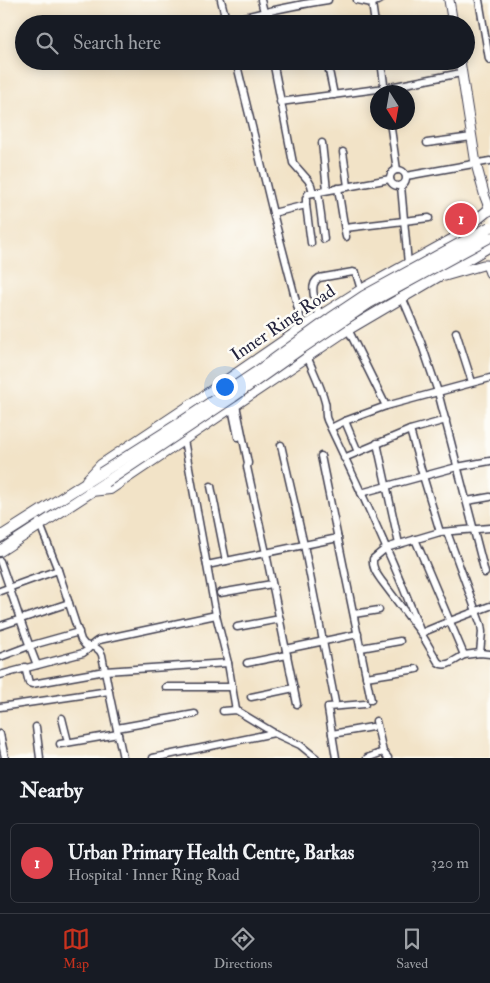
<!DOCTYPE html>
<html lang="en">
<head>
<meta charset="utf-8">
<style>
	body { margin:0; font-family:"IM FELL Double Pica",serif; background:#20242c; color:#f1f3f6 }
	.compass { position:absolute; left:370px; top:85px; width:45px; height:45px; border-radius:50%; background:#171b24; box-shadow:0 2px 12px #0003; rotate:169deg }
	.you { position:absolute; left:224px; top:386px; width:18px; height:18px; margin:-12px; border:4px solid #fff; border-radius:50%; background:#1a73e8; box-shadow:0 0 0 8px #1a73e833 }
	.badge { display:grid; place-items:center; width:32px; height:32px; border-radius:50%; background:#c8321e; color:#fff; font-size:16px; font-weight:700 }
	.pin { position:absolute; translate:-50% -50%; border:2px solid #fff; box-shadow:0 1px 5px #0006 }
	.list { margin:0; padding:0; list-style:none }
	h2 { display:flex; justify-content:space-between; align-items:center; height:65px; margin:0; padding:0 20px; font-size:21px }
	h2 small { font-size:16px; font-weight:400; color:#9ea1a6 }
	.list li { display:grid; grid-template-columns:32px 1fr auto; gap:15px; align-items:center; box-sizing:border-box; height:80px; margin:0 10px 10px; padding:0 10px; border:1px solid #363941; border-radius:8px }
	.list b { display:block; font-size:19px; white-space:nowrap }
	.list p { margin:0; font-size:16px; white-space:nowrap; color:#9ea1a6 }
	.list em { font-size:16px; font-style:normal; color:#9ea1a6 }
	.icon { flex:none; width:28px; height:28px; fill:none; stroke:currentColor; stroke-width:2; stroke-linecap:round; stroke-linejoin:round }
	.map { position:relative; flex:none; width:490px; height:758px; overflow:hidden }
	.search { position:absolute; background:#171b24; box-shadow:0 2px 12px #0003; left:15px; right:15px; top:15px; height:55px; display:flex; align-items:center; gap:12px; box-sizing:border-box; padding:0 18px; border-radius:28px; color:#9ea1a6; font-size:19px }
	.sheet { height:155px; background:#171b24 }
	nav { display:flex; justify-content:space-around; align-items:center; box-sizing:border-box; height:70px; border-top:1px solid #363941; background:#171b24; font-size:14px; color:#9ea1a6 }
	nav a { display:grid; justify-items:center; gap:2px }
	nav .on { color:#c8321e }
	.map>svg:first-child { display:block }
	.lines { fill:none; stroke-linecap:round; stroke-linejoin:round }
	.minor-casing { stroke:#413f50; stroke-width:9 }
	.secondary-casing { stroke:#413f50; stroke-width:11 }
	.primary-casing { stroke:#413f50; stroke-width:12 }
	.trunk-casing { stroke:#413f50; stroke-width:12 }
	.minor { stroke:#fff; stroke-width:6 }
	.secondary { stroke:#fff; stroke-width:9 }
	.primary { stroke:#fff; stroke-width:10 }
	.trunk { stroke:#fff; stroke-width:10 }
	.trunk-bridge-casing { stroke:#413f50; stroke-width:12; stroke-linecap:butt }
	.trunk-bridge { stroke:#fff; stroke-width:10 }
	.labels { text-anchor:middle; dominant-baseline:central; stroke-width:5; stroke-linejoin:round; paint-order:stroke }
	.street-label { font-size:18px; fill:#22223b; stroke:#fdfcf7 }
</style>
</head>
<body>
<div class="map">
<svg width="490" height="758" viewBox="0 0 490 758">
	<rect width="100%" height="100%" fill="#fdfcf7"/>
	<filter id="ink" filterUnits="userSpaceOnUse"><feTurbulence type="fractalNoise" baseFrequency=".02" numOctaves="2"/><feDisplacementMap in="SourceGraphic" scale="10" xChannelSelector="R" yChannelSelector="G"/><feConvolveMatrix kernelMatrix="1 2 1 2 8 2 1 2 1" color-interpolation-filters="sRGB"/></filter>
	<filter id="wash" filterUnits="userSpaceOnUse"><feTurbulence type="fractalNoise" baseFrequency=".0096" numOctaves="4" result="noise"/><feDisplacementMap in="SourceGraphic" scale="20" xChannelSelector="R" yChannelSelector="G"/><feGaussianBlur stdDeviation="1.12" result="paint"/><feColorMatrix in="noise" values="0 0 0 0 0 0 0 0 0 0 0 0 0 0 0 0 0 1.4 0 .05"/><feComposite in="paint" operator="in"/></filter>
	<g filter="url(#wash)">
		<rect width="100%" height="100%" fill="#f2e3c7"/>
	</g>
	<g filter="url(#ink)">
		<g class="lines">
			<defs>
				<g id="minor">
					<polyline points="221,0 227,24"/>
					<polyline points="261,0 267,24"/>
					<polyline points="357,0 372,3 380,0"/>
					<polyline points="479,0 489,59 490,60"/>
					<polyline points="372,3 375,24"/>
					<path d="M227,21C260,13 294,5 328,0"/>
					<polyline points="236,61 273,213 303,328"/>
					<polyline points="273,61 293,163 308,180 311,185 313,193"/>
					<polyline points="327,61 334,95"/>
					<polyline points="381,61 385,92"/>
					<polyline points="280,102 385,88 461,73"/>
					<polyline points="390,122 397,170"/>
					<polyline points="322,143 327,190"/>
					<polyline points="427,143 472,137"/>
					<polyline points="343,152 348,186"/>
					<circle cx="398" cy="178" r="8"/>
					<polyline points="406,176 490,161"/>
					<polyline points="401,186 408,264"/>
					<polyline points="338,188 346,237"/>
					<polyline points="318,192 324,239"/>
					<polyline points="306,205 311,243"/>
					<polyline points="273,213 306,205 306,198 308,194 390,179"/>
					<polyline points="345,228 429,218"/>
					<polyline points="402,297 421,342 438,392 485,573"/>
					<path d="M320,316C317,305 307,285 319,278L353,272L356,273L361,290"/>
					<polyline points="348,329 386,406"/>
					<polyline points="456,332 472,382"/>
					<path d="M307,356C313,371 321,386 325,402C327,408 324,414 327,420C360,490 394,560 421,633L450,621L490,606"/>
					<polyline points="236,405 248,463 247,467 266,553 297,704"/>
					<polyline points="232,408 238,437"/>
					<polyline points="345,421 358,452"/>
					<polyline points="331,428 345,421 386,406 490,378"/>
					<polyline points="410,430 423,476 440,532"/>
					<polyline points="184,440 216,615 228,663 236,710"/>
					<polyline points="377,443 399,544"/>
					<polyline points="281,445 304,545 335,702"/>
					<polyline points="321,456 371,700"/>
					<polyline points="344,458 410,430 446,420"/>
					<polyline points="211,486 226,561"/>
					<polyline points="361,493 457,467 490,461"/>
					<polyline points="467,501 490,497"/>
					<path d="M39,522L58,570L81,640L85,645C93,647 99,647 102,655L110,697L123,758"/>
					<polyline points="447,532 481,625 482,632 480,653"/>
					<path d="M415,539L464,655C456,659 446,669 438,662L421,633L381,580C376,573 372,567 373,559L386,548L440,532L490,528"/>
					<path d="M0,561C13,596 23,631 37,665"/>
					<polyline points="207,565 338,538"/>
					<polyline points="0,591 58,570"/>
					<polyline points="220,593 272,584"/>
					<polyline points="354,614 379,610"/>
					<polyline points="0,626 69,603"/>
					<polyline points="237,627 280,619"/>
					<polyline points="361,648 400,641"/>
					<polyline points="286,649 358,634"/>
					<polyline points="464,655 480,653 490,654"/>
					<polyline points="0,657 29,646 79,632"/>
					<polyline points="247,663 287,655"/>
					<polyline points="25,667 29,683 32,684 105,671 228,663"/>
					<path d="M0,675L83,653C89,650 92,643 99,640L216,615"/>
					<polyline points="366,677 417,669"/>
					<polyline points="166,687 232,687"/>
					<polyline points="251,697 294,688"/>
					<polyline points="0,707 109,691"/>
					<polyline points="223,711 236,710 274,733 300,745 316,758"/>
					<polyline points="62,718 68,742"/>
					<polyline points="376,721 383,752 388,758"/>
					<polyline points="36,727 40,758"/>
					<polyline points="117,728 195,714"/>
					<polyline points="0,734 5,758"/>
					<polyline points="332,734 372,727"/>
					<polyline points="60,744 118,734"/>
					<polyline points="153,758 274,733"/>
					<polyline points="336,758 328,709 328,707 365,704"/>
					<polyline points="367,758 383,752"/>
				</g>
				<g id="secondary">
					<polyline points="449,0 453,24"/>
					<polyline points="460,61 476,164 485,197 490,210"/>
					<polyline points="445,276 483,265 487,265 490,273"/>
				</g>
				<g id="primary">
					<polyline points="87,480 101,465 188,407 320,316 361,290 453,239 486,212 490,210"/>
					<polyline points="91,491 110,489 342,333 490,246"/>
				</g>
				<g id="trunk">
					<polyline points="0,537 101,473"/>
					<polyline points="0,551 106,482"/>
				</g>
			</defs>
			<use href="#minor" class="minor-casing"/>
			<use href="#secondary" class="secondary-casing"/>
			<use href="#primary" class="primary-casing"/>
			<use href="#trunk" class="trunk-casing"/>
			<use href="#minor" class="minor"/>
			<use href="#secondary" class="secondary"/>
			<use href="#primary" class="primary"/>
			<use href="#trunk" class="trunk"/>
			<defs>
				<g id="trunk-bridge">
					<polyline points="101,473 180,423 255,373 331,318 364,296 490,227"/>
					<polyline points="106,482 233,397 302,348 369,303 490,237"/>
				</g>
			</defs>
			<use href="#trunk-bridge" class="trunk-bridge-casing"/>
			<use href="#trunk-bridge" class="trunk-bridge"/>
		</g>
	</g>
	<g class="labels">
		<g class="street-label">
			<text transform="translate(283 323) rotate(-34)">Inner Ring Road</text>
		</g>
	</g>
</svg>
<svg class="compass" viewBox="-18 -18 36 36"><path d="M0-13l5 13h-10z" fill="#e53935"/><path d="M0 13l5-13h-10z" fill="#9ea1a6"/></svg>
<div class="you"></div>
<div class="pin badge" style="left:461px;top:219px;background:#e0444e">1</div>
<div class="search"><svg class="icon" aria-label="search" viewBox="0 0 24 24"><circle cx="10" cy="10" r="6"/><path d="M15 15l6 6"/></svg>Search here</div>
</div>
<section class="sheet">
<h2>Nearby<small></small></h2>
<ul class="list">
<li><span class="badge" style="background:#e0444e">1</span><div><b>Urban Primary Health Centre, Barkas</b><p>Hospital · Inner Ring Road</p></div><em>320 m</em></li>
</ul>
</section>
<nav>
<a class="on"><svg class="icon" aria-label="map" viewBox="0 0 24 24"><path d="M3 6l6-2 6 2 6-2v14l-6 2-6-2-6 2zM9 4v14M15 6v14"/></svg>Map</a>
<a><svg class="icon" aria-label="directions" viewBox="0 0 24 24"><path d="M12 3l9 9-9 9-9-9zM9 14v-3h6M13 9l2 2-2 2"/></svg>Directions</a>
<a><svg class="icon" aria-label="saved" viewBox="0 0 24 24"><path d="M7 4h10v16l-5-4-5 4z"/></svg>Saved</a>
</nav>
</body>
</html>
